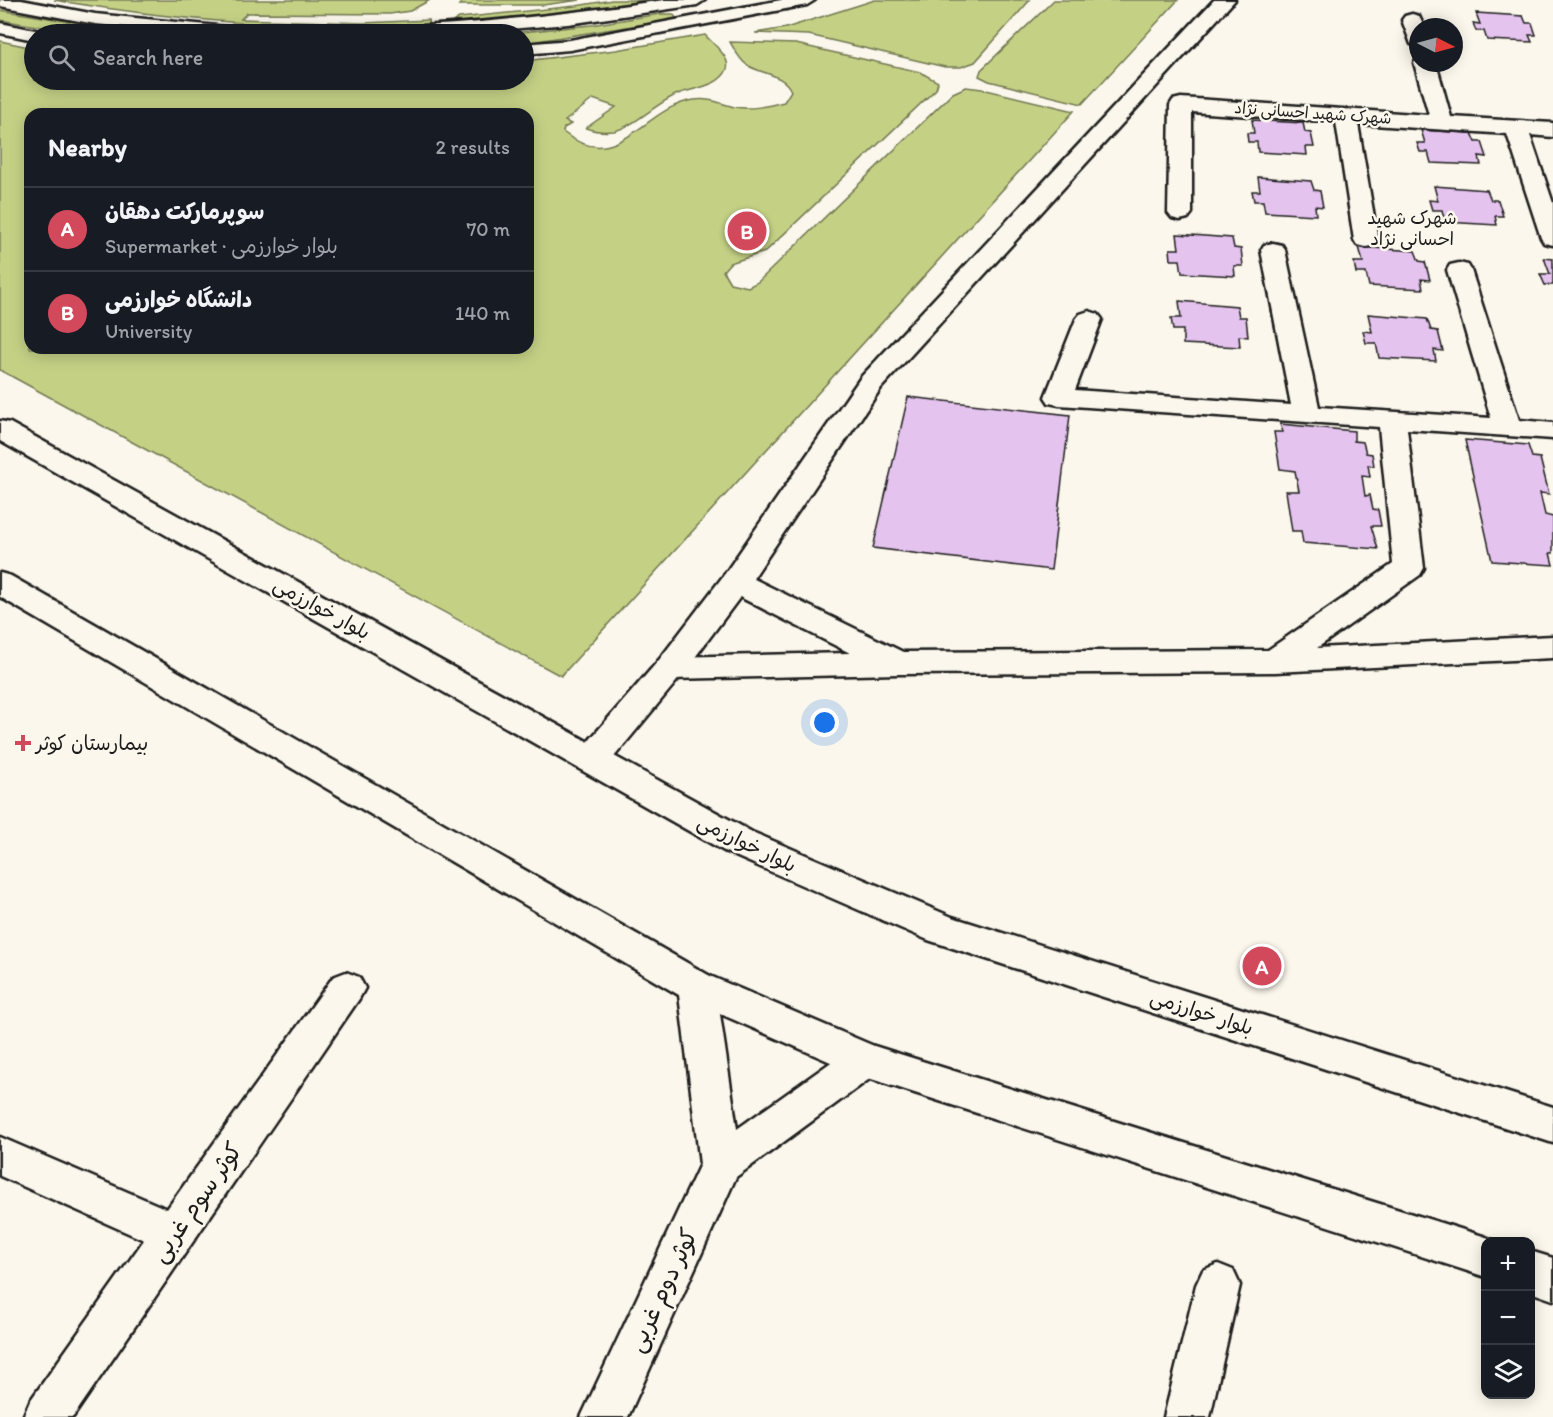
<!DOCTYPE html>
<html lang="en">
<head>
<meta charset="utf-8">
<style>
	body { margin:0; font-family:Itim,"Playpen Sans Arabic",sans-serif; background:#20242c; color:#f1f3f6 }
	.controls { position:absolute; right:18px; bottom:18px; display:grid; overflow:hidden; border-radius:12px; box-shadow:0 3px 15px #0003 }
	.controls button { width:54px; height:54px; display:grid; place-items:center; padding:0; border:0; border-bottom:2px solid #363941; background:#171b24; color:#f1f3f6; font:30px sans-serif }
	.compass { position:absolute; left:1409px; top:18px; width:54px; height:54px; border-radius:50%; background:#171b24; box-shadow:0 3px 15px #0003; rotate:96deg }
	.you { position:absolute; left:825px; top:723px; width:21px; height:21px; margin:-15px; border:4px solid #fff; border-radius:50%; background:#1a73e8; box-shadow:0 0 0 9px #1a73e833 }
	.badge { display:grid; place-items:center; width:39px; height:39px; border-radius:50%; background:#d1495b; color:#fff; font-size:20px; font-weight:700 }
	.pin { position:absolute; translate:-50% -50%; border:3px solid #fff; box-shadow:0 2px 6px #0006 }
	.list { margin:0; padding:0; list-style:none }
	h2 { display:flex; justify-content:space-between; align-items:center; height:78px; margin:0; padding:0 24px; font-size:26px }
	h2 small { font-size:20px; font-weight:400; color:#9ea1a6 }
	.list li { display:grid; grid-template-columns:39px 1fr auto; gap:18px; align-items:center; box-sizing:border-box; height:84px; padding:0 24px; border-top:2px solid #363941 }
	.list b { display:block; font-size:22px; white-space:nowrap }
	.list p { margin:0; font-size:20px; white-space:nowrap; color:#9ea1a6 }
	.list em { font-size:20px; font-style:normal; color:#9ea1a6 }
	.icon { flex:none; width:33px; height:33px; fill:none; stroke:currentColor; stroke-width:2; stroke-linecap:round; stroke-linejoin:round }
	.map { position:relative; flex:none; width:1553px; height:1417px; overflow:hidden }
	.search { position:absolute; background:#171b24; box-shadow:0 3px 15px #0003; left:24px; top:24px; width:510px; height:66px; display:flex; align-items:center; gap:15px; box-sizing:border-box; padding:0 21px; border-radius:33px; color:#9ea1a6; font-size:22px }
	.panel { position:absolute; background:#171b24; box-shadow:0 3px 15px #0003; left:24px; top:108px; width:510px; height:246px; border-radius:18px }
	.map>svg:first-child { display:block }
	.green { fill:#c4d185; stroke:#707650; stroke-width:1.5; fill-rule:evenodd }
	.building { fill:#e4c3ef; stroke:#1c1c1c; stroke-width:1.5 }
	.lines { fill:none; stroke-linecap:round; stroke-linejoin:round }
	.service-casing { stroke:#1c1c1c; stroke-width:5 }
	.minor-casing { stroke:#1c1c1c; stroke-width:5 }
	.tertiary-casing { stroke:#1c1c1c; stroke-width:5 }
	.secondary-casing { stroke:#1c1c1c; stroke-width:5 }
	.service { fill:#fbf7ec; fill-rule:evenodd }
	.minor { fill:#fbf7ec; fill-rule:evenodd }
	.tertiary { fill:#fbf7ec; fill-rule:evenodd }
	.secondary { fill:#fbf7ec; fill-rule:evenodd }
	.poi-dot { fill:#d1495b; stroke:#fbf7ec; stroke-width:2 }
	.labels { text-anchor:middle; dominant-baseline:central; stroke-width:5; stroke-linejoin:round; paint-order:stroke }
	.far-street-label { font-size:16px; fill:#1c1c1c; stroke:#fbf7ec }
	.far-neighbourhood-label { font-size:18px; fill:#1c1c1c; stroke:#fbf7ec }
	.street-label { font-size:20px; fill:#1c1c1c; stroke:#fbf7ec }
	.poi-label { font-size:20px; fill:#1c1c1c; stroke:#fbf7ec; text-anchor:start }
	.near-street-label { font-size:24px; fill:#1c1c1c; stroke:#fbf7ec }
</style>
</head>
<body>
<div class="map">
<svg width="1553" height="1417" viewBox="0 0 1553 1417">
	<rect width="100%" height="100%" fill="#fbf7ec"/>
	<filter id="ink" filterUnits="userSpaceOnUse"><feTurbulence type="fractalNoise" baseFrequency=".0167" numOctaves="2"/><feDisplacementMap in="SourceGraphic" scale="12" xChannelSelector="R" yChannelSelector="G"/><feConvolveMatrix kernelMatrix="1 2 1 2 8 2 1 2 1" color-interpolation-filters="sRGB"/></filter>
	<g filter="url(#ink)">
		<g class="green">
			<path d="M54,0H430L410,11L390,14L247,13L241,19L363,23L429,20L427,25L417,27C295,31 174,20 54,0Z"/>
			<polygon points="464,0 580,0 543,5 459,5"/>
			<polygon points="612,0 649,0 566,13 467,23 454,21 459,18 576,6"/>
			<polygon points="875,0 1030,0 975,62 961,67 945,67 809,35 755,33 786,28"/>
			<polygon points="1054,0 1178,0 1082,104 989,81 979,76 981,70"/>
			<polygon points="0,10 67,21 185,34 85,34 0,20"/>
			<polygon points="660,14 673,14 677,19 524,43 524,34 502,34 591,25"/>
			<path d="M705,35C712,43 731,57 727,69C720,87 693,88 678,94C659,101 632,128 614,131C605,132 594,131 586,128L616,107L593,99L565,121L571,124L564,128L563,132C618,176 643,107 694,100C709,98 720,103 734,107C751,110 768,106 784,102L791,91C784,74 761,74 747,65C739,59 735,50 730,42L796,44L920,72L938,82L936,89L765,252L730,263L723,271L730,283L748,287L758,282L953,93L966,87L982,89L1074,111L561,676L0,370V41L34,48V80H524V61L616,50ZM30,114H528V348H30Z"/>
		</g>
		<g class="building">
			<polygon points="1476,13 1523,16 1526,23 1532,23 1536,35 1529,35 1532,42 1487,40 1484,31 1476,31 1473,23 1480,24"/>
			<polygon points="1252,120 1303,123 1305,132 1311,133 1314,147 1306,147 1307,155 1258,152 1257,142 1248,142 1247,133 1254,133"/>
			<polygon points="1421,130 1472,133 1476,142 1482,142 1487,157 1479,156 1481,165 1431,163 1428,152 1420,152 1417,143 1425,143"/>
			<polygon points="1258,177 1311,181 1314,190 1320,191 1323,207 1315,206 1316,215 1265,212 1263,201 1254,201 1252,191 1260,191"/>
			<polygon points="1434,186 1487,190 1491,200 1498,200 1503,216 1495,216 1497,225 1445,222 1442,210 1432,210 1429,200 1438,201"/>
			<polygon points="1177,234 1232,238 1234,248 1241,249 1243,266 1234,266 1235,276 1182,273 1180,260 1171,260 1170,249 1179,249"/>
			<polygon points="1359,247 1415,251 1419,261 1425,262 1430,280 1421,279 1423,289 1369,286 1366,273 1356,273 1354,262 1363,262"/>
			<polygon points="1544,258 1553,259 1553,285 1545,285 1540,274 1550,274"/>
			<polygon points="1179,301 1237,306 1239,317 1246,317 1248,337 1239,336 1240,347 1183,344 1183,330 1173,330 1171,318 1181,318"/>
			<polygon points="1368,314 1427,319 1431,330 1438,331 1443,351 1434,350 1436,361 1379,358 1376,343 1366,343 1363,331 1372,332"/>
			<polygon points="908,397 1070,415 1051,570 873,548"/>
			<polygon points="1280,424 1354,431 1354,441 1363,442 1366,453 1372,454 1374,466 1368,465 1370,477 1362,476 1365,496 1370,495 1373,509 1378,510 1381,526 1371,526 1378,549 1303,543 1301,531 1292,531 1286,491 1299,491 1295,471 1280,469 1274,432 1283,432"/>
			<polygon points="1465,440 1528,445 1532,457 1540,458 1549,494 1540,493 1545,515 1553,517 1553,553 1550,553 1553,565 1492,561"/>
		</g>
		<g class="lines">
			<defs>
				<g id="service">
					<polygon points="0,0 21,0 95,14 248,29 256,34 202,34 95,24 0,6"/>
					<path d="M664,0H705L697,5L568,24L451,34H327L335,29C445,28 554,16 664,0Z"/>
					<polygon points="781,0 815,0 807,5 570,50 524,54 524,44 570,40"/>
					<polygon points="0,23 40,31 42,34 34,34 34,40 0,33"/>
				</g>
				<g id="minor">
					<polygon points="1412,14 1419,16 1424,27 1418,27 1418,46 1411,44 1402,20 1405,16"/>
					<polygon points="1418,58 1418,63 1436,63 1451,117 1553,123 1553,137 1530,135 1553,203 1553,245 1544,243 1541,238 1507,134 1358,124 1378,240 1375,245 1366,247 1357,245 1354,240 1336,122 1192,112 1192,213 1188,218 1180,220 1172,218 1168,213 1170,105 1173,100 1181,98 1429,115 1414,63"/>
					<polygon points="1273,243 1282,245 1285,250 1319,407 1491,418 1447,270 1450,265 1459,263 1468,265 1471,270 1519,420 1553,423 1553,439 1407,429 1424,568 1420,575 1317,648 1553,636 1553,658 1275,672 899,674 670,679 659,676 654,668 659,660 670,657 850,653 724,589 720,582 724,575 735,572 746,575 903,652 1268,650 1393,564 1379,427 1059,405 1049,403 1045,397 1076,319 1080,314 1089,311 1098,314 1102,319 1075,390 1291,405 1261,250 1264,245"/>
					<polygon points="346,972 359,977 365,988 359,999 73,1417 23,1417 30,1401 144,1240 0,1176 0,1137 167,1209 333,977"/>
					<polygon points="1218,1264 1233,1270 1240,1285 1210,1417 1164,1417 1196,1285 1203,1270"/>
				</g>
				<g id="tertiary">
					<polygon points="1214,0 1235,0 881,388 746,589 681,676 604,769 592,773 580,769 575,760 580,751 659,660 724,575 861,377"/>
					<polygon points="697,971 710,976 716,987 737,1129 851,1048 865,1043 879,1048 885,1060 879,1072 736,1177 628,1417 581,1417 700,1164 678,987 684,976"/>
				</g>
				<g id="secondary">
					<polygon points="0,421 10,423 752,832 952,917 1553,1107 1553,1143 928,940 726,852 0,441"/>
					<polygon points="0,573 11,576 710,976 874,1046 1486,1237 1498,1242 1486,1242 1486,1277 865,1077 684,998 0,597"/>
					<polygon points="1530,1251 1553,1258 1553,1300 1530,1292"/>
				</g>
			</defs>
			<use href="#service" class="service-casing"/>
			<use href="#minor" class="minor-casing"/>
			<use href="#tertiary" class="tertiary-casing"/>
			<use href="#secondary" class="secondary-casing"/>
			<use href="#service" class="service"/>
			<use href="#minor" class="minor"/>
			<use href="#tertiary" class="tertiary"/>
			<use href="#secondary" class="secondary"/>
		</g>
	</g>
	<path class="poi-dot" d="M20 734h6v6h6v6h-6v6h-6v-6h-6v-6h6z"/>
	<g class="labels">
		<g class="far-street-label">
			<text transform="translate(1313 113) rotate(4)">شهرک شهید احسانی نژاد</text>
		</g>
		<g class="far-neighbourhood-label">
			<text x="1412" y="218">شهرک شهید<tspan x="1412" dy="21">احسانی نژاد</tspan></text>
		</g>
		<g class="street-label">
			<text transform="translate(322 608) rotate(29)">بلوار خوارزمی</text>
			<text transform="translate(747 843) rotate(26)">بلوار خوارزمی</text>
			<text transform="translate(1202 1012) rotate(18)">بلوار خوارزمی</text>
		</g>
		<g class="poi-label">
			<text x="36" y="743">بیمارستان کوثر</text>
		</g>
		<g class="near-street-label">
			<text transform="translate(196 1202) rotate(-55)">کوثر سوم غربی</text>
			<text transform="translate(662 1290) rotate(-65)">کوثر دوم غربی</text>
		</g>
	</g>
</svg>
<div class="controls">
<button>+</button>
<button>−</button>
<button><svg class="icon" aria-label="layers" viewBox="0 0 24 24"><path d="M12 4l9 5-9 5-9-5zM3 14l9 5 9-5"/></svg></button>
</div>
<svg class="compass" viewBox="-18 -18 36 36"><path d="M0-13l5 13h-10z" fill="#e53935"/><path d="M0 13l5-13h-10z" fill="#9ea1a6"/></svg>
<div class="you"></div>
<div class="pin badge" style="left:1262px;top:966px">A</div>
<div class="pin badge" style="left:747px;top:231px">B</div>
<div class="search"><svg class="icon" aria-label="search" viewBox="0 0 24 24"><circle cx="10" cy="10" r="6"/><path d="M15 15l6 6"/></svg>Search here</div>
<section class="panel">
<h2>Nearby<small>2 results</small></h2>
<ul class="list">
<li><span class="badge">A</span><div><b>سوپرمارکت دهقان</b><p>Supermarket · بلوار خوارزمی</p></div><em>70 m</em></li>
<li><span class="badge">B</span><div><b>دانشگاه خوارزمی</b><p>University</p></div><em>140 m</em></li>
</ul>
</section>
</div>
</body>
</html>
